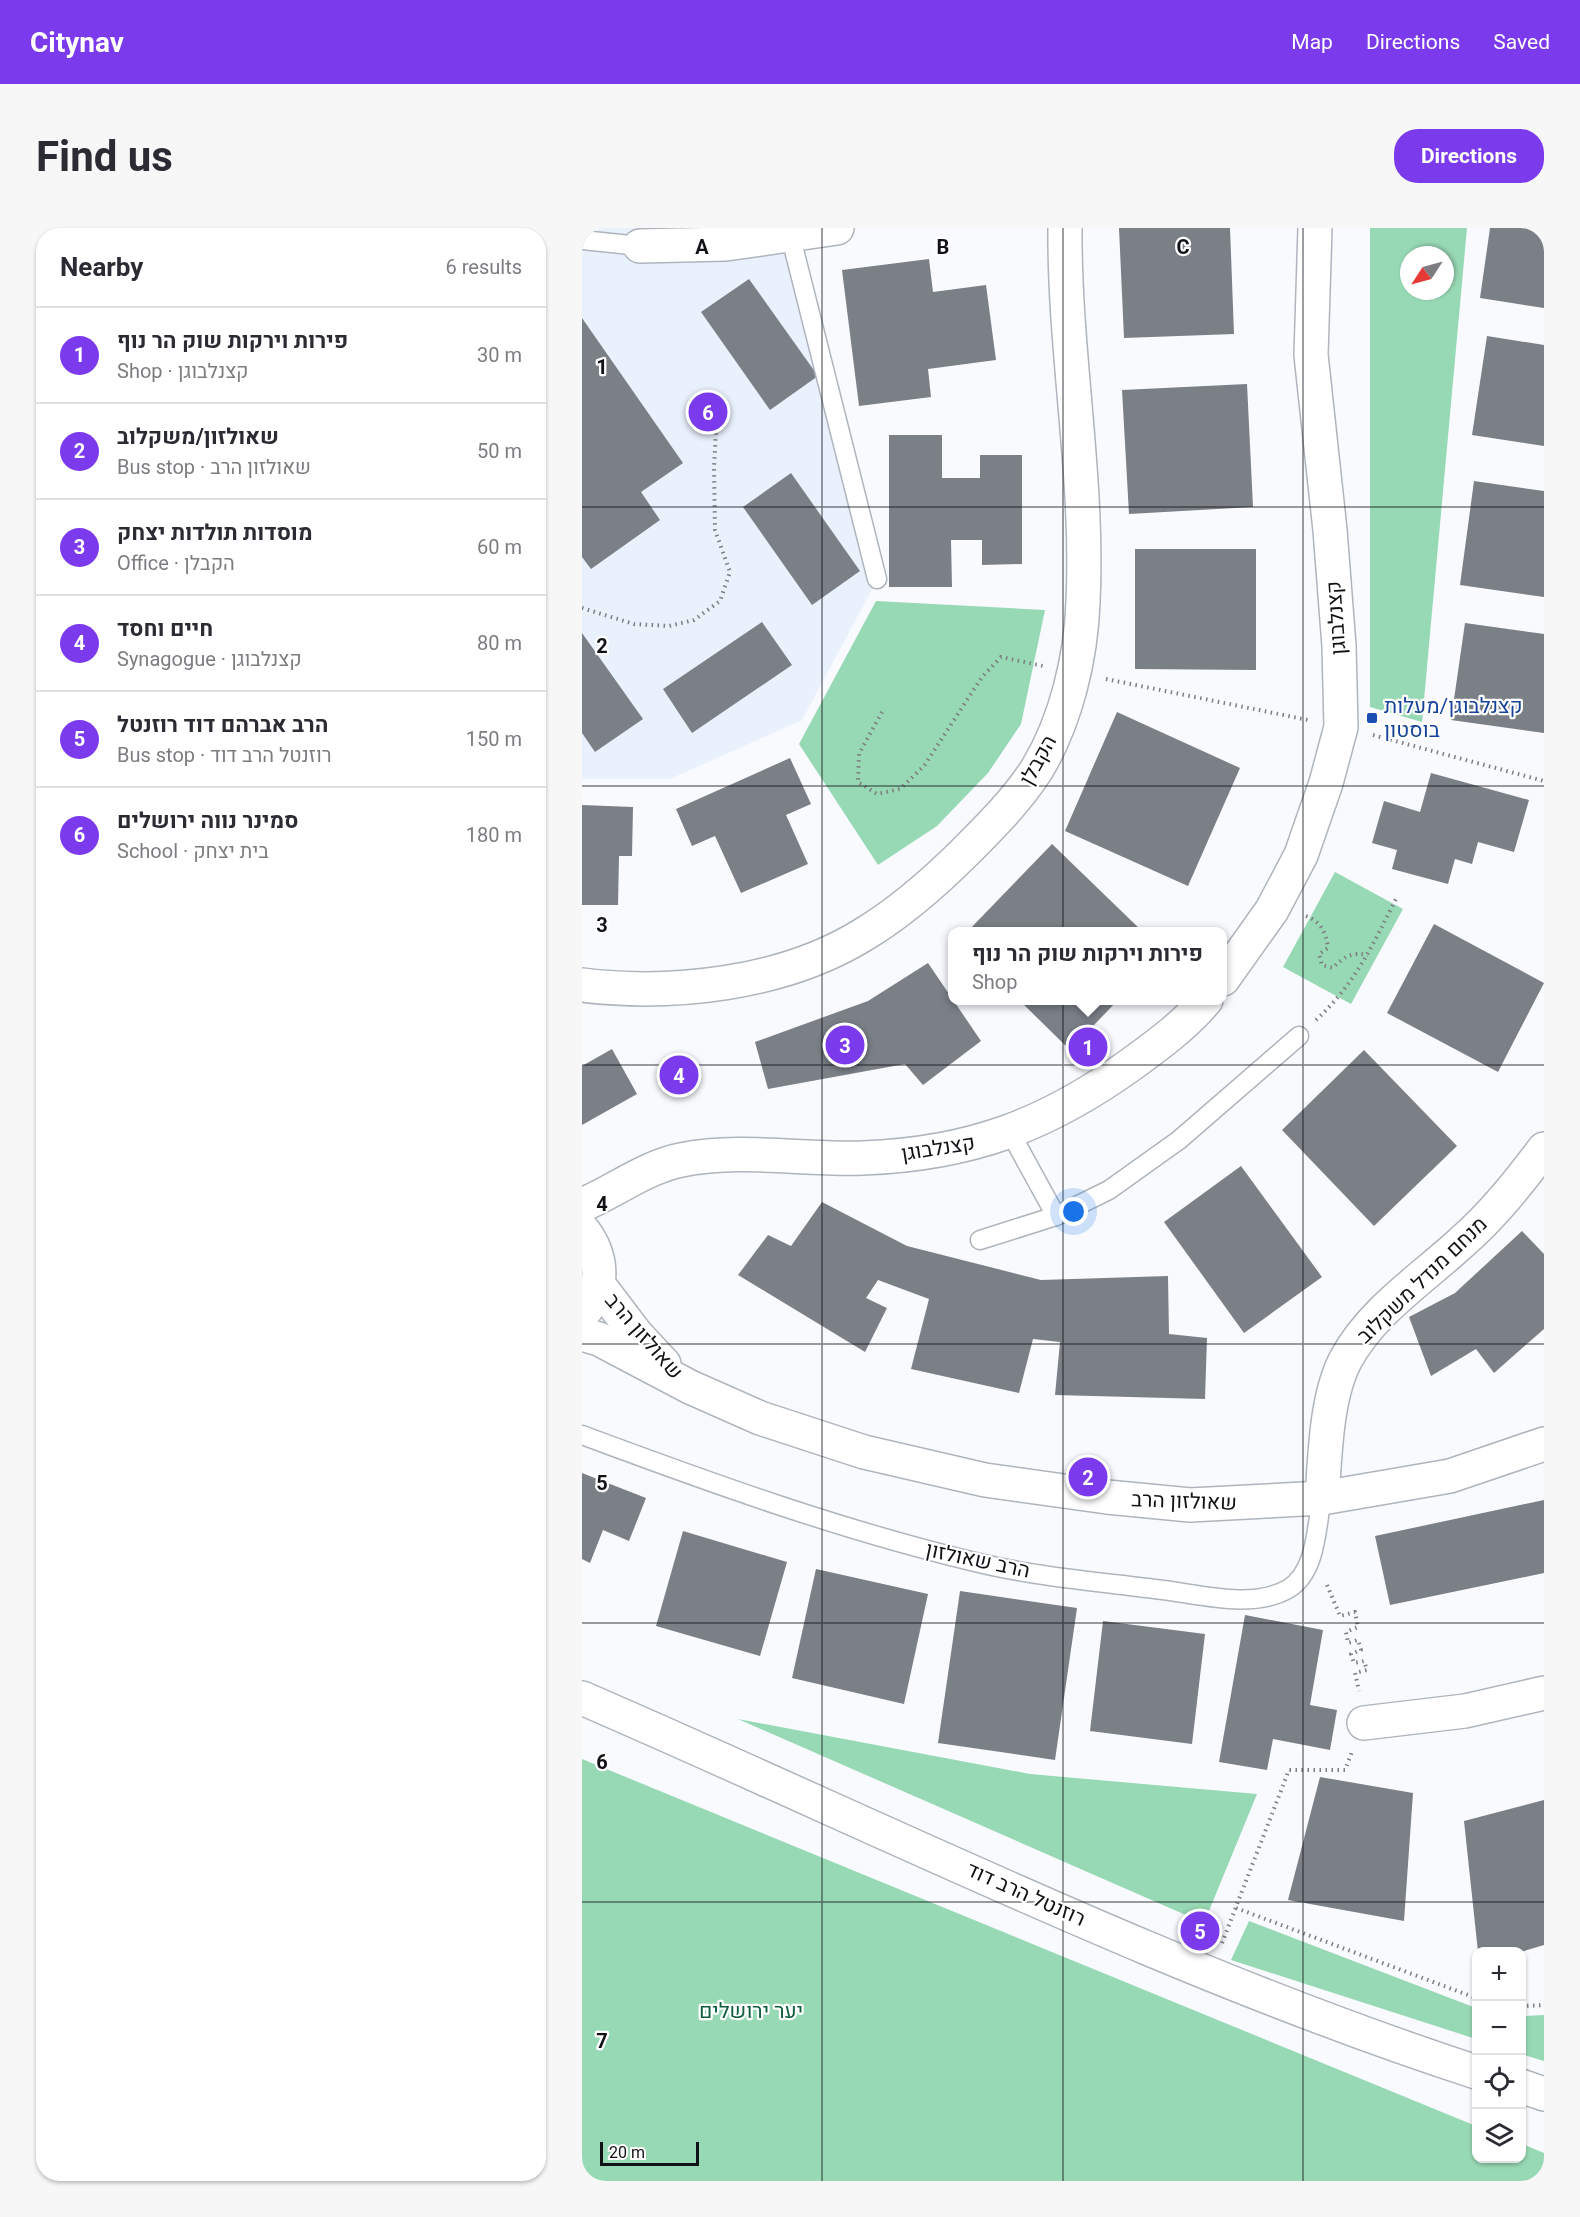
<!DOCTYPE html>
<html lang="en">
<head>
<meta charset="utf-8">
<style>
	body { margin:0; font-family:Roboto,Heebo,sans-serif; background:#f7f7f7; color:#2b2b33 }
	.controls { position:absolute; right:18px; bottom:18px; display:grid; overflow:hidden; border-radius:12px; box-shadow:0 2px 4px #0004 }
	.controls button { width:54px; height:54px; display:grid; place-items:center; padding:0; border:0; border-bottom:2px solid #e1e1e2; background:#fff; color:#2b2b33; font:30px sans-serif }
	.compass { position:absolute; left:818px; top:18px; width:54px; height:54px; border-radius:50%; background:#fff; box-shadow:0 2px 4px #0004; rotate:234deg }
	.scale { position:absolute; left:18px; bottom:15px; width:99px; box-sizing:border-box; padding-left:6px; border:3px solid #101215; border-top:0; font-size:16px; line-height:21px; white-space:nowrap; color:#101215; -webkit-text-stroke:4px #fff; paint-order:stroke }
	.you { position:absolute; left:492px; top:984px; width:21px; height:21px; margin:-15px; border:4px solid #fff; border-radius:50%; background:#1a73e8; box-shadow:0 0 0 9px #1a73e833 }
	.badge { display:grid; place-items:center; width:39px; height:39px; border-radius:50%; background:#7c3aed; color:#fff; font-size:20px; font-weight:700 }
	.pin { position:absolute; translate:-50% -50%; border:3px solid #fff; box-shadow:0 2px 6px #0006 }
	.popup { position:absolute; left:366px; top:699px; width:279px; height:78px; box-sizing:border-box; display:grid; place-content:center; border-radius:12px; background:#fff; filter:drop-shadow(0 2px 4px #0005); font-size:20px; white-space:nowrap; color:#7c7c81 }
	.popup b { font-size:22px; color:#2b2b33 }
	.popup::after { content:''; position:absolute; left:50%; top:100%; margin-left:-12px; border:12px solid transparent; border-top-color:#fff }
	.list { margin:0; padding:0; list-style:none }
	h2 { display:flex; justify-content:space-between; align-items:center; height:78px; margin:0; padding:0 24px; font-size:26px }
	h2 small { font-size:20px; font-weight:400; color:#7c7c81 }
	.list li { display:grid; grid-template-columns:39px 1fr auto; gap:18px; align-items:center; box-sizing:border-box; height:96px; padding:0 24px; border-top:2px solid #e1e1e2 }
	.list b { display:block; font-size:22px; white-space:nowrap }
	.list p { margin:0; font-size:20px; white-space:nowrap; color:#7c7c81 }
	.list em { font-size:20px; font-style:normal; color:#7c7c81 }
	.icon { flex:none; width:33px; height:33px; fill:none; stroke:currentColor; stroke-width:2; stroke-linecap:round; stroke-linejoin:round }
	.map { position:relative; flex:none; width:962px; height:1953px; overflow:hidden; border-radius:24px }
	header { display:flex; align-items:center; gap:36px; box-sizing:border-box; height:84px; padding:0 30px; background:#7c3aed; color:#fff }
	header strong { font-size:28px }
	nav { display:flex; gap:33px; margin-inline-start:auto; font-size:21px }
	.intro { display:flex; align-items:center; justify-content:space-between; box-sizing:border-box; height:144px; padding:0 36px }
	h1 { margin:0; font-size:42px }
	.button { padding:15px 27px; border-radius:24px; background:#7c3aed; color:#fff; font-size:21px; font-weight:700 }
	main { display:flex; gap:36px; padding:0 36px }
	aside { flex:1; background:#fff; border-radius:24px; box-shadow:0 2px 4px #0004 }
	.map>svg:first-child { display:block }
	.built { fill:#e9f1fd }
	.green { fill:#98d9b5; fill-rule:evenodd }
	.building { fill:#7b8087 }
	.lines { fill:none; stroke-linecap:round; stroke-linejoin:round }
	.lane-casing { stroke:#afb5bd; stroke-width:21 }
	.street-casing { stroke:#afb5bd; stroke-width:36 }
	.secondary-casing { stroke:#afb5bd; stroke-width:36 }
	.path { stroke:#7c7e81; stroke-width:4; stroke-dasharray:1.5 4.5; stroke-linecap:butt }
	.lane { stroke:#fff; stroke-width:18 }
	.street { stroke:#fff; stroke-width:33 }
	.secondary { stroke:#fff; stroke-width:33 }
	.grid { fill:none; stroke:#101215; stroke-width:1.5; stroke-opacity:0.55 }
	.transit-dot { fill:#1a4fb4; stroke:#fff; stroke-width:2 }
	.labels { text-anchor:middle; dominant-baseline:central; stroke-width:4.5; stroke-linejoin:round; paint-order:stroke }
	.street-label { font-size:21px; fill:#101215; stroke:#fff }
	.transit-label { font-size:21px; fill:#164399; stroke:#fff; text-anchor:start }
	.park-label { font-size:21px; fill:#0e5d3c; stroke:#fff }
	.grid-label { font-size:20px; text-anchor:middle; font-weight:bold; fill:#101215; stroke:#fff; stroke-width:4.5; stroke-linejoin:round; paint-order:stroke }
</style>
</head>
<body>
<header>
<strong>Citynav</strong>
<nav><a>Map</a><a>Directions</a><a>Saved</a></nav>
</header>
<div class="intro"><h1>Find us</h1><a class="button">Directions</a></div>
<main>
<aside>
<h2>Nearby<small>6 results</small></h2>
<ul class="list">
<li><span class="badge">1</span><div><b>פירות וירקות שוק הר נוף</b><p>Shop · קצנלבוגן</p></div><em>30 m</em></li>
<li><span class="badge">2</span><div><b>שאולזון/משקלוב</b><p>Bus stop · שאולזון הרב</p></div><em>50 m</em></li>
<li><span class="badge">3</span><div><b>מוסדות תולדות יצחק</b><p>Office · הקבלן</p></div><em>60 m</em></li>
<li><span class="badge">4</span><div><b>חיים וחסד</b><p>Synagogue · קצנלבוגן</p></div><em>80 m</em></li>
<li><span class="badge">5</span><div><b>הרב אברהם דוד רוזנטל</b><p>Bus stop · רוזנטל הרב דוד</p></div><em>150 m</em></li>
<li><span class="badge">6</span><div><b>סמינר נווה ירושלים</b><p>School · בית יצחק</p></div><em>180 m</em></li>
</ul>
</aside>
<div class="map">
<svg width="962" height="1953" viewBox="0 0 962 1953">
	<rect width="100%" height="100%" fill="#f8fafe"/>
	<polygon class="built" points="0,0 196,0 208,16 295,352 220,492 88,551 0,551"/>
	<g class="green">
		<path d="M788,0H885L840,494L788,479ZM827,27H863V63H827Z"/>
		<polygon points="294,373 463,382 439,496 406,545 355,598 296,637 217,516"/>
		<polygon points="753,644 821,681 769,776 701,739"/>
		<polygon points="156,1491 448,1546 675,1566 622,1695"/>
		<polygon points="0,1531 894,1898 894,1930 939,1930 940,1916 962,1925 962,1953 0,1953"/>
		<polygon points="667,1693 894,1780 894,1811 649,1732"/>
		<polygon points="962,1787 962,1833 939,1826 940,1788"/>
	</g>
	<g class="building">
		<polygon points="537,0 648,0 652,106 542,110"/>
		<polygon points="908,0 962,0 962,80 898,70"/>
		<polygon points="347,31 351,64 404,57 414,132 346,141 349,169 277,178 260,42"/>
		<polygon points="167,51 236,148 188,182 119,84"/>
		<polygon points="0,90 101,235 59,264 78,292 9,341 0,329"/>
		<polygon points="905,108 962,117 962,218 890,207"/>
		<polygon points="665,156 671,279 547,286 540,162"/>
		<polygon points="307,207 360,207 360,250 398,250 398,227 440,227 440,336 400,337 400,312 369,312 370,359 307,359"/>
		<polygon points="209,245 278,343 230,377 161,279"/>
		<polygon points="892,253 962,263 962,369 878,357"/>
		<polygon points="553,321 674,321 674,442 553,441"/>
		<polygon points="180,394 210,437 110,505 81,461"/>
		<polygon points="883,395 962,406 962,505 869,492"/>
		<polygon points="0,405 61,491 13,524 0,505"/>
		<polygon points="535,484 658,540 606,658 483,603"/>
		<polygon points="208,530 229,576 204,587 226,636 159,665 133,608 110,618 94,581"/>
		<polygon points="849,545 947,572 932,624 896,614 890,636 873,631 866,656 810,641 815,622 790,615 802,573 838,584"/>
		<polygon points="0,577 51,579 50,628 37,628 36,677 0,677"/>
		<polygon points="470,616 561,704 385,704"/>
		<polygon points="852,696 962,755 916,844 805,785"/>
		<polygon points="346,735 399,813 341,857 323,836 186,861 173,814 286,773"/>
		<polygon points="437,772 536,772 488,822"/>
		<polygon points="30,821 55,866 0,897 0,838"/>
		<polygon points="782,822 875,918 792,998 700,902"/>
		<polygon points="659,938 740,1049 662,1105 582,994"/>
		<polygon points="240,974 325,1018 459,1052 586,1048 587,1106 625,1110 623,1171 473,1167 478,1114 451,1111 437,1165 329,1141 347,1071 296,1052 284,1070 305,1080 283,1124 156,1047 186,1007 209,1018"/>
		<polygon points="940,1003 962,1026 962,1101 912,1145 894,1121 849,1148 827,1089 873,1065"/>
		<polygon points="0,1245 64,1270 47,1313 21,1302 8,1335 0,1331"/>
		<polygon points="962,1272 962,1345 808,1377 793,1308"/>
		<polygon points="101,1303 205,1334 178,1428 74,1398"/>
		<polygon points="234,1341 346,1366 322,1476 210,1450"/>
		<polygon points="378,1363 495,1380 473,1532 356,1515"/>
		<polygon points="663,1387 741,1402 728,1477 755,1482 748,1522 691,1511 685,1542 637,1534"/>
		<polygon points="521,1393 623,1406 610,1516 508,1503"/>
		<polygon points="738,1549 831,1565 822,1693 706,1672"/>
		<polygon points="962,1572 962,1717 939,1724 896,1724 882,1593"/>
	</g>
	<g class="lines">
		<defs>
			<g id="lane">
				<polyline points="205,2 208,6 295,351"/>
				<polyline points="0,12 58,18"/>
				<polyline points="428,904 474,988"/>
				<polyline points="398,1012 474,988 527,962 597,912 717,808"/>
				<path d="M0,1207C129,1255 259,1302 393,1334C454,1349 519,1354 581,1362C620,1367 671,1381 706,1361C735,1344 734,1299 740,1270"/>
			</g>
			<g id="street">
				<polyline points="58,18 144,16 255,0"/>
				<path d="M0,757C90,768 200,756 279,708C318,685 352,655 384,623C410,597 435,572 455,541C484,493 499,430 501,374C507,249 482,125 483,0"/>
				<path d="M740,1270C743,1228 744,1168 764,1131C790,1083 841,1050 880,1014C911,987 937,954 962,921"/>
				<polyline points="782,1495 883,1483 962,1465"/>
			</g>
			<g id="secondary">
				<polyline points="641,751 690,682 719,627 744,555 759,499 757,418 748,302 729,127 733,0"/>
				<path d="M0,977C33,963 64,939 99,932C159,920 221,932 281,930C389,926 465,897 551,835C577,816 603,797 624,772"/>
				<path d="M0,1001C21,1027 24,1061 0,1086"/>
				<polyline points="16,1056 54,1106 82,1136"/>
				<polyline points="0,1106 17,1111 108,1159 178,1190 282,1224 403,1252 525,1269 608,1277 740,1270 868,1248 962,1216"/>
				<path d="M0,1470C296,1598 587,1744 894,1844"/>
				<polyline points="939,1858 962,1866"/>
			</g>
		</defs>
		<use href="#lane" class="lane-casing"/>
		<use href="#street" class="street-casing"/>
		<use href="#secondary" class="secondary-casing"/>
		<g class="path">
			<polyline points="0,380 52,396 87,398 112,392 138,373 148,344 133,302 132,240 135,184"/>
			<polyline points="524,451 726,492"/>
			<polyline points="300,484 277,526 276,554 295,566 318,561 342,538 400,449 419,429 461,438"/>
			<polyline points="791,507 962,553"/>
			<path d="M724,688C739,694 744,704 746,720L737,726L740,737L751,740C762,728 770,724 786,727"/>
			<path d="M734,792C774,755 791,716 815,669"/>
			<polyline points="745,1357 758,1388 773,1384 776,1399 764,1404 766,1415 776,1412 779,1422 769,1426 772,1435 782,1433 785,1442 773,1445 777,1463"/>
			<polyline points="654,1680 894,1770"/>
			<polyline points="640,1715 707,1542 763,1542 770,1524"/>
			<polyline points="939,1778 962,1777"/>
		</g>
		<use href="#lane" class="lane"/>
		<use href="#street" class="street"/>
		<use href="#secondary" class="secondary"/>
	</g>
	<path class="grid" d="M240,0V1953M481,0V1953M721,0V1953M0,279H962M0,558H962M0,837H962M0,1116H962M0,1395H962M0,1674H962"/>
	<rect class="transit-dot" x="784" y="484" width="12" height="12" rx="3"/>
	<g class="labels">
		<g class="street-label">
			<text transform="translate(754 390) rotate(-94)">קצנלבוגן</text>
			<text transform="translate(456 532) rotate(-61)">הקבלן</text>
			<text transform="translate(356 920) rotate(-9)">קצנלבוגן</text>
			<text transform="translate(840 1052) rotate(-44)">מנחם מנדל משקלוב</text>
			<text transform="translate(62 1108) rotate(49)">שאולזון הרב</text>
			<text transform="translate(602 1273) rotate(2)">שאולזון הרב</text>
			<text transform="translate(396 1332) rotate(12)">הרב שאולזון</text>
			<text transform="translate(444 1666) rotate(24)">רוזנטל הרב דוד</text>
		</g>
		<g class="transit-label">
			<text x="802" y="478">קצנלבוגן/מעלות<tspan x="802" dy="24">בוסטון</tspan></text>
		</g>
		<g class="park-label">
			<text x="169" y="1783">יער ירושלים</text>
		</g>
	</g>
	<g class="grid-label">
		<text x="120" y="26">A</text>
		<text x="361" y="26">B</text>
		<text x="601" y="26">C</text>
		<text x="20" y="146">1</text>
		<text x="20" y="425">2</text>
		<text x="20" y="704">3</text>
		<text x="20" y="983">4</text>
		<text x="20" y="1262">5</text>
		<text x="20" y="1541">6</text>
		<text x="20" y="1820">7</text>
	</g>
</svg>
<div class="controls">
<button>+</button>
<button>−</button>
<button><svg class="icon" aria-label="locate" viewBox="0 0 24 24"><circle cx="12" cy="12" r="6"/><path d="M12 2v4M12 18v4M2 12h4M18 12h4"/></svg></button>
<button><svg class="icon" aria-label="layers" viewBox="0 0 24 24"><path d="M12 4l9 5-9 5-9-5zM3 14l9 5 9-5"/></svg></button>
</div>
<svg class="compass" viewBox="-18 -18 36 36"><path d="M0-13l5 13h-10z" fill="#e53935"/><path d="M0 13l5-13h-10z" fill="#7c7c81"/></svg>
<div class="scale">20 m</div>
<div class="you"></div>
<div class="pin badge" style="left:506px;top:819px">1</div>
<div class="popup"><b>פירות וירקות שוק הר נוף</b>Shop</div>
<div class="pin badge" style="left:506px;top:1249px">2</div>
<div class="pin badge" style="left:263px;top:817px">3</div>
<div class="pin badge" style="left:97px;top:847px">4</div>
<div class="pin badge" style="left:618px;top:1703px">5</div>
<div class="pin badge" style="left:126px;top:184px">6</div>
</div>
</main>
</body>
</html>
